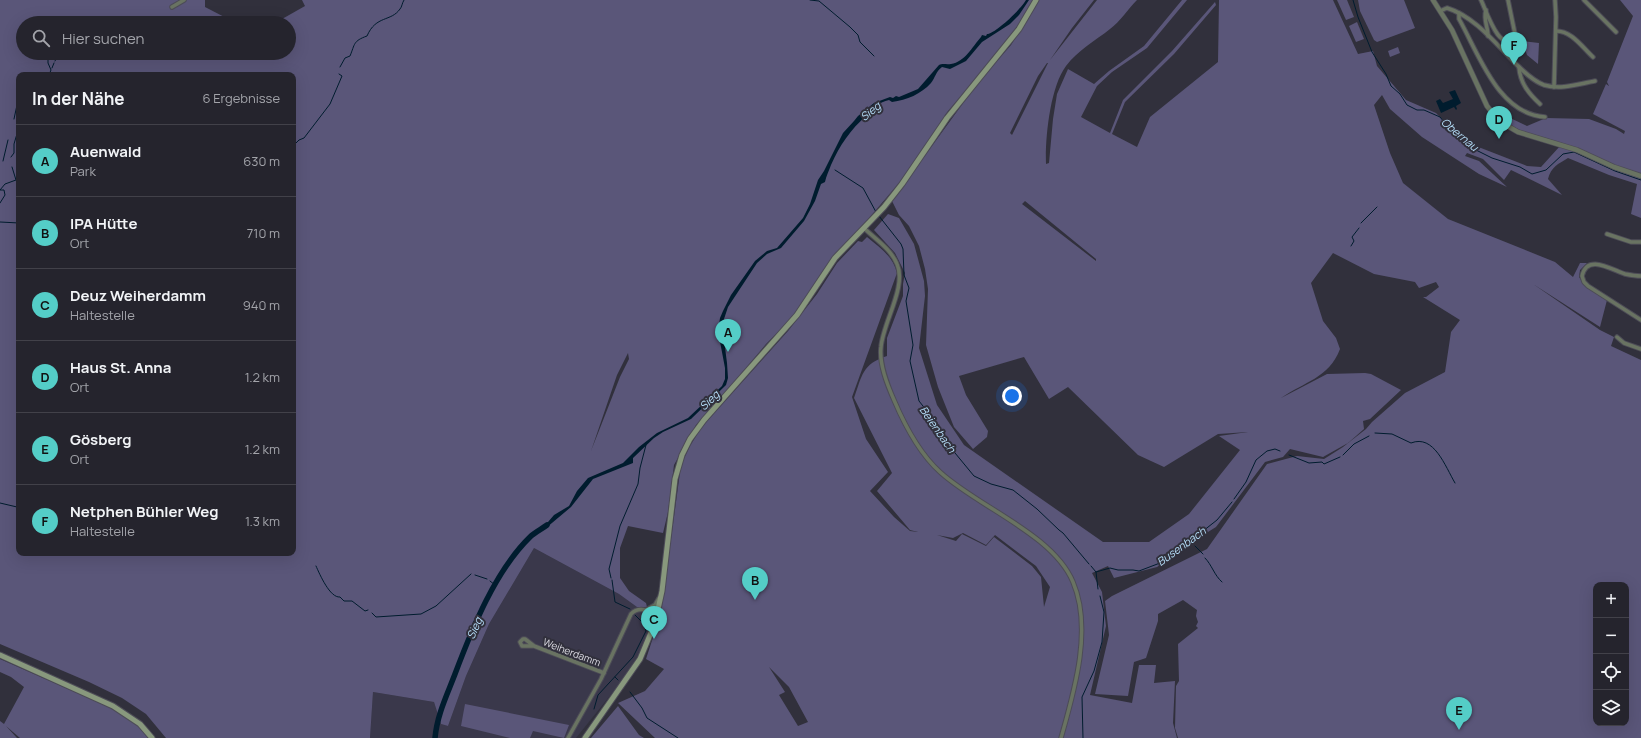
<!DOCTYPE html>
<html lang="de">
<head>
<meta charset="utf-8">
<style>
	body { margin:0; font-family:Manrope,sans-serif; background:#313039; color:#f1f3f6 }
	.controls { position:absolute; right:12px; bottom:12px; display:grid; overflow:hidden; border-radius:8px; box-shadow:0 4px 16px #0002 }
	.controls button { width:36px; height:36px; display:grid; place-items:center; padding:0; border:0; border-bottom:1px solid #424149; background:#25242d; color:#f1f3f6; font:20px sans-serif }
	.you { position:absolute; left:1012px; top:396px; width:14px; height:14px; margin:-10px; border:3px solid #fff; border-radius:50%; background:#1a73e8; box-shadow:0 0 0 6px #1a73e833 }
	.badge { display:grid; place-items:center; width:26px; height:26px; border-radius:50%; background:#54cdc7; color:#111; font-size:13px; font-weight:700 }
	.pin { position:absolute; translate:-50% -33px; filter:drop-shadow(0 1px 2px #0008) }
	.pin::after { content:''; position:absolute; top:21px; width:14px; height:12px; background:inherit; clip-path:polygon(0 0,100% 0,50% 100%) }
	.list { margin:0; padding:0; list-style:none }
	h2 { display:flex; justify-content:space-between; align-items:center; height:52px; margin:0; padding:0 16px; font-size:17px }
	h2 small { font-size:13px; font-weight:400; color:#a3a4aa }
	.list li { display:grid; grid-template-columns:26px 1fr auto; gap:12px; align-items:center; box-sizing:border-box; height:72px; padding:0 16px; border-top:1px solid #424149 }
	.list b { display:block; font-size:15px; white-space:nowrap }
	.list p { margin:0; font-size:13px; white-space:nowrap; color:#a3a4aa }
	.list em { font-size:13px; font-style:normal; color:#a3a4aa }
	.icon { flex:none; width:22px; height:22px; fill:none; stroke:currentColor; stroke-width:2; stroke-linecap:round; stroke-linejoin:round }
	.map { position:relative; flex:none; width:1641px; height:738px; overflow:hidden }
	.search { position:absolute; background:#25242d; box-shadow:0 4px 16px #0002; left:16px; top:16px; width:280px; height:44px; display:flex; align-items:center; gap:10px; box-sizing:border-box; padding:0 14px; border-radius:22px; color:#a3a4aa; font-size:15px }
	.panel { position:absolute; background:#25242d; box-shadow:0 4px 16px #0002; left:16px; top:72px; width:280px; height:484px; border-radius:8px }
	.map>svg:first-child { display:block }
	.built { fill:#3a384b }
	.green { fill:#5a5679; fill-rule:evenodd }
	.water { fill:#001c2e }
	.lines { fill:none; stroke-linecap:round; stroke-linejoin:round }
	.stream { stroke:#001c2e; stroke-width:1 }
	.river { stroke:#001c2e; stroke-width:5.5 }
	.minor-casing { stroke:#4d4c57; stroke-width:5.5 }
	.tertiary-casing { stroke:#4d4c57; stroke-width:6 }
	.secondary-casing { stroke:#4d4c57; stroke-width:7 }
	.minor { stroke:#697362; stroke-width:3.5 }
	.tertiary { stroke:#697362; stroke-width:4.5 }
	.secondary { stroke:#88987d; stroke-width:5 }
	.labels { text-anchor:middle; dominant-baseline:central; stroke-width:4; stroke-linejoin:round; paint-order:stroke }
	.street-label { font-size:10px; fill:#dddce4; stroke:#31303c }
	.water-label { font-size:11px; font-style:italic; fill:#b5def9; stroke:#31303c }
</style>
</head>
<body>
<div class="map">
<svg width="1641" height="738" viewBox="0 0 1641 738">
	<rect width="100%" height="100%" fill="#31303c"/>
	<polygon class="built" points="534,548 619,594 650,616 652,621 641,651 621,682 576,738 370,738 373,692 434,702 441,724 448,726 466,676 489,624"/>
	<g class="green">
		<path d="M0,0H205V7L236,23H23V53H289V23H275L305,6L302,0H1094L1072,28L1050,60L1097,0H1137C1128,9 1120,22 1110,29C1095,41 1078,50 1066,66C1050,87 1045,139 1046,164L1049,163L1053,119L1057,94L1068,69L1094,84L1109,71L1144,46L1182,0H1187L1147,48L1112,72L1097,86L1081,117L1110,133L1123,100L1172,51L1215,2L1216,5L1174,54L1125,102L1112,134L1137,147L1150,117L1218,62L1219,0H1333L1358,54L1373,51L1377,66L1406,100L1436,113L1463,141L1527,166L1541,167L1560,146C1588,155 1613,170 1641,177V218L1631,214L1637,184L1609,175L1568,158C1558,164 1551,167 1548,179L1562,195L1511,170L1504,180L1483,159L1467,153L1465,156L1479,161L1507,187L1479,174L1422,137L1390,109L1382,95L1374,105L1390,153L1403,183L1448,219L1555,262L1573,277L1580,263H1587L1580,270L1579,277L1586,287L1607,300L1600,327L1533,284L1600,330L1614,337L1611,346L1641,360V738H1178L1175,728L1176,686L1179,681L1178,644L1198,628L1196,626L1198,622L1196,616L1197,610L1183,600L1158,614V621L1146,658L1134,662L1128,696L1095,694L1109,635L1105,601L1112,596L1207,549L1267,464L1297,456L1324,459L1343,447L1366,429L1372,422L1405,393L1445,372L1451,332L1460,320L1423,297H1426L1439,287L1436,282L1419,288L1415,282L1374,274L1333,253L1311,283L1323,321L1336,338L1340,349C1329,378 1304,382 1281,398L1327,374L1365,373L1371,374L1401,390L1370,419L1363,421L1364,429L1348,443L1323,457L1290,449L1283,457L1265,462L1216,527L1187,545L1157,567L1114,578L1108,566L1092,573L1102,592L1106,626L1090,695L1132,703L1139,665H1156L1154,683L1175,681L1173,723L1177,738H655L618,703L645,691L664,669L646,659L661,613L681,465L690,446L701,428L788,331L817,294L837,263L858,241L862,242L867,237C880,248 893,256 897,273L852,397L866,439L888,472L870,491L894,517L910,531L918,532L910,530L877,491L892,473L854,398C862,376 862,364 887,356V338L903,296V284L905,273L895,253L874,230L888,214L899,218L914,244L924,281L925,296L919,348L937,405L964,445L1103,542H1149L1189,514L1240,450L1219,436L1248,432L1218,434L1164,467L1138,455L1068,387L1049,399L1024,357L959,376L966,395L988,431L987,437L973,449L954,427L938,387L926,345L928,289L925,269L919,246L909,226L899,215L892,201L977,84L1011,45L1036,6L1033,3L1012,37L948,111L945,115L943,121L899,183L822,273L792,318L766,344L735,381L696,425L674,465L668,512L663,533L628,526L620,548V578L629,591L646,603L647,607H637L619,594L534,548L489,624L466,676L448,726L441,724L434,702L373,692L370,738H166L146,714L122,698L89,682L0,644ZM1047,63H1048L1012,135L1010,133L1038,76ZM19,75H293V553H19ZM1025,201L1096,259V261L1022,204ZM628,353L629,359L620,377L591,451L617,375ZM963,533L986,545L995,535L1036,566L1050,587L1044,607L1041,577L1032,566L994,537L986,546L962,534L956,541L937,535L953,538ZM1596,585H1626V723H1596ZM769,667L789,687L808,722L798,726L779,695L785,692Z"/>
		<polygon points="1337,0 1347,0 1354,17 1346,20"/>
		<polygon points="1358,0 1404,0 1415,28 1377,42 1374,40 1360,11"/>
		<polygon points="1620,0 1641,0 1641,175 1625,171 1577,148 1525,133 1499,119 1506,116 1527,126 1546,118 1589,119 1616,129 1624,134 1625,131 1593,114 1606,84 1609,86 1607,82 1633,16"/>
		<polygon points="1357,22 1364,39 1356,42 1349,26"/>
		<polygon points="1522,41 1539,43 1538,64 1527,55"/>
		<polygon points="1398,47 1400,53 1390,57 1388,51"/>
		<polygon points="0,659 111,708 138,725 148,738 20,738 6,726 17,738 0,738 0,721 4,724 24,687 11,677 0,672"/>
		<polygon points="465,704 569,725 564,738 533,731 530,738 510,738 461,726"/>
		<polygon points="618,706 639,735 644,738 591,738"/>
	</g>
	<g class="water">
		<path d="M1026,0H1029L1019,15L1010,24L982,42L966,61L950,69L942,67C936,71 935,78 931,83C921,94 907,100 892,102L889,100C879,102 874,108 867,115C850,130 840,145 831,165C829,171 826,176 825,182L821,184L815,201L804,221L781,248L767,254L757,263L728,307L723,322V332L727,363L728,378L726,385L691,419L663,432L654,438L633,458V463L593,479L571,507L546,528L542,529L554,515L569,506L577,491L588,478L623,463L639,447L657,433L688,418L722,386L725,379V368L718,331L720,318L723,311L731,295L755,261L767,251L777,248L803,218L810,204L818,180L824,171L843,133L854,121L858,116L874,103L890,97L893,98L896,96L899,97L918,89L939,65C943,63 946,65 951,64C965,62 972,47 981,37L982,35L986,36L987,34C995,34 1022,8 1026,0Z"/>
		<polygon points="1455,90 1461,103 1456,106 1457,109 1456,110 1454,107 1441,113 1436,101 1440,99 1443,103 1453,99 1449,92"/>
	</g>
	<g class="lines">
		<g class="stream">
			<polyline points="810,0 819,1 850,27 858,35 860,42 874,56"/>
			<polyline points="1353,0 1358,17 1372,52 1386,74 1391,86 1400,94 1407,105 1417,110 1424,110 1440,117 1448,127 1476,150 1492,158 1520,167 1532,174 1546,170 1563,154 1574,152 1615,171 1641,180"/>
			<polyline points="48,59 48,63 51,70 49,75"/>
			<polyline points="55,61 57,57"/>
			<path d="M340,67L345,58L350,56C355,44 353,41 367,36C376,15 391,22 400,9C402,7 402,3 404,0"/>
			<polyline points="52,68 54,63"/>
			<polyline points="14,119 17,105"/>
			<polyline points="293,146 299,140 304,138 330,104 342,76 339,74"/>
			<polyline points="11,157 14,153 14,144 19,127"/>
			<polyline points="3,161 8,140"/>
			<polyline points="835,170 863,188 876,212"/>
			<polyline points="0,203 5,195 4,190 0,190 5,184 16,180 12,167"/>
			<polyline points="879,216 901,244 903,249 904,275 909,288 906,301 913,345 910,361 919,401 938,425 941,436 974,476 991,484 1013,490 1037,509 1059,530 1063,533 1089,564"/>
			<polyline points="0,222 19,223"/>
			<polyline points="1361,223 1377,207"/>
			<polyline points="1351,246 1354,241 1352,237 1359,228"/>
			<path d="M1375,433L1392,434L1411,443C1434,434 1445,466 1455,483"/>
			<polyline points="1289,455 1309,463 1322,462 1324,464 1340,457"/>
			<polyline points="1343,455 1354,444 1369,436"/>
			<polyline points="1234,499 1246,482 1256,460 1267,451 1275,449 1280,451"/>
			<polyline points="0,503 17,507 19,507"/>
			<polyline points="1187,539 1192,542"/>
			<polyline points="1195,546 1203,554"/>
			<path d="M1205,558C1212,565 1214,575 1222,582"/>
			<path d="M316,566C320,575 330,598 340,597L344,601H352L365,611L368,610"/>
			<polyline points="1091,566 1096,572 1098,589"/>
			<polyline points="1096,572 1110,568 1118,570 1133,570 1139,571 1160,563 1179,545 1203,531 1217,520 1232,502"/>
			<polyline points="475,575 487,579"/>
			<polyline points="611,578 609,569 620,526 638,484 640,468 646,445"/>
			<polyline points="612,580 615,602 630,609"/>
			<polyline points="490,581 495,585"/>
			<polyline points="372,613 376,617 421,614 436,606 471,574"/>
			<polyline points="615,677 618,680"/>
			<polyline points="630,692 642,708 647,718 678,738"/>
			<polyline points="594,709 598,695 633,657 646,631 643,623 635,615"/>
			<polyline points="1083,738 1082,697 1094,671 1102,642 1104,612 1100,596"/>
		</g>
		<path class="river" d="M435,738C437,715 447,695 455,674C472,629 495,571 530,537C535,532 542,529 547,525"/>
		<defs>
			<g id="minor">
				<path d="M1481,0C1486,10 1501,58 1515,34L1508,0"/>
				<polyline points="1584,0 1616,32"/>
				<polyline points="172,7 184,0"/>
				<path d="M1486,10C1483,19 1488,27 1488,36"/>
				<path d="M1440,11L1447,8C1474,16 1496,44 1515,63C1523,71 1533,81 1544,85C1561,90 1578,84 1595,81"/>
				<path d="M1459,13V19C1479,54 1498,114 1545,117"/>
				<path d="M1556,31C1572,31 1582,47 1593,57"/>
				<path d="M1519,67C1520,83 1529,94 1540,104"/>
				<polyline points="1554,87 1556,17 1555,0"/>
				<path d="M864,228C875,239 891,249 897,264C907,287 883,322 881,347C879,364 887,384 894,400C905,426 919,453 940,472C978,507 1053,534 1073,582C1093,629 1074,692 1061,738"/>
				<polyline points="1607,234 1631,242 1641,242"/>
				<path d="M1641,276C1636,276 1630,275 1625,274C1612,270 1587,253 1582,276L1584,282L1588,286L1641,320"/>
				<polyline points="1617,337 1624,343 1641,349"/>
				<polyline points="646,610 655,605 659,598"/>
				<polyline points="534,646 522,646 520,642 523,639 525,639 534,646 604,673"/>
				<path d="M568,738L601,679L631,614C639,606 648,611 658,613"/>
			</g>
			<polyline id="tertiary" points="1433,0 1452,30 1487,106 1499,121 1518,132 1577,150 1614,167 1641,176"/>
			<g id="secondary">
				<polyline points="0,655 113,706 140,724 152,738"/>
				<polyline points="585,738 640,659 655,623 662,591 675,479 682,455 690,439 704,420 797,315 835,258 884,207 902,184 947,118 1019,29 1036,0"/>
			</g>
		</defs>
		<use href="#minor" class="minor-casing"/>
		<use href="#tertiary" class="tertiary-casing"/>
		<use href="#secondary" class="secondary-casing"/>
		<use href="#minor" class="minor"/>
		<use href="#tertiary" class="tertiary"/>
		<use href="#secondary" class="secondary"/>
	</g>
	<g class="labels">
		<g class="street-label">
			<text transform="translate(572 652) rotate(21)">Weiherdamm</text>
		</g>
		<g class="water-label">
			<text transform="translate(870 111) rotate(-39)">Sieg</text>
			<text transform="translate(1460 134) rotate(40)">Obernau</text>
			<text transform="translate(709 400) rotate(-44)">Sieg</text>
			<text transform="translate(938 429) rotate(55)">Beienbach</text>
			<text transform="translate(1181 546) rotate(-36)">Busenbach</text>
			<text transform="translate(474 628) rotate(-67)">Sieg</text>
		</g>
	</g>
</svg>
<div class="controls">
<button>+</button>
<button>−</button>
<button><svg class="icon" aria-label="locate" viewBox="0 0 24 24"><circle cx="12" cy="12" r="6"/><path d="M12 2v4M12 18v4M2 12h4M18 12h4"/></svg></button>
<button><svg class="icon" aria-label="layers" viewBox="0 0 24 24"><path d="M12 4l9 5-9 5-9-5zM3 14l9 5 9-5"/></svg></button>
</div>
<div class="you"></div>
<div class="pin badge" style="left:728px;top:352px">A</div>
<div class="pin badge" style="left:755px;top:600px">B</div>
<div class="pin badge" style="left:654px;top:639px">C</div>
<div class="pin badge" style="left:1499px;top:139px">D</div>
<div class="pin badge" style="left:1459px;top:730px">E</div>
<div class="pin badge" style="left:1514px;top:65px">F</div>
<div class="search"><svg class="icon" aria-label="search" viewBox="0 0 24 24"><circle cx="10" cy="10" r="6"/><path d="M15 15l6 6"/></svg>Hier suchen</div>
<section class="panel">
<h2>In der Nähe<small>6 Ergebnisse</small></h2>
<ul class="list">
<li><span class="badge">A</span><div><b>Auenwald</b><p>Park</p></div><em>630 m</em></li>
<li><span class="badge">B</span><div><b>IPA Hütte</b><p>Ort</p></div><em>710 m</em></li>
<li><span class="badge">C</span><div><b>Deuz Weiherdamm</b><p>Haltestelle</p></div><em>940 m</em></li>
<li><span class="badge">D</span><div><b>Haus St. Anna</b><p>Ort</p></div><em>1.2 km</em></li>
<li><span class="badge">E</span><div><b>Gösberg</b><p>Ort</p></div><em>1.2 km</em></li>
<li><span class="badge">F</span><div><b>Netphen Bühler Weg</b><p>Haltestelle</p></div><em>1.3 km</em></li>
</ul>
</section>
</div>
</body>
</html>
